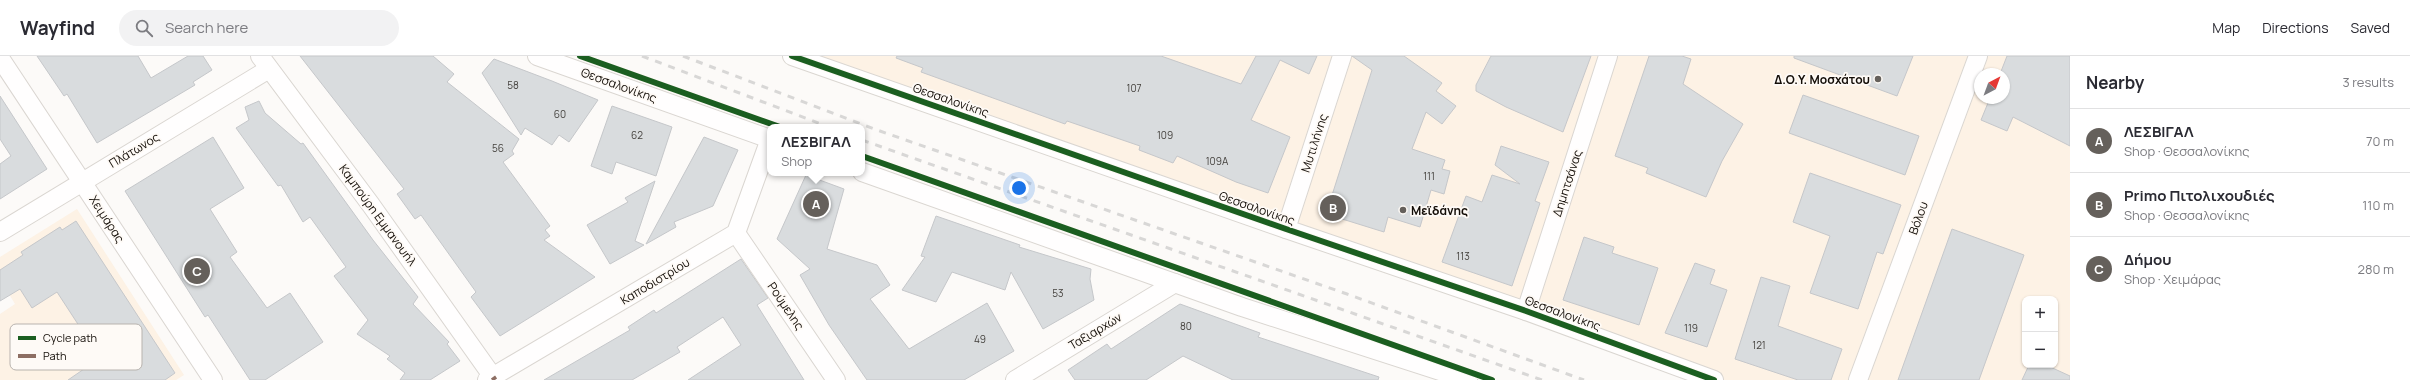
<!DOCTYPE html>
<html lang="en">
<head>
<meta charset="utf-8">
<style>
	body { margin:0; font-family:Manrope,sans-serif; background:#f2f2f3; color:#2b2b33 }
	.controls { position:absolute; right:12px; bottom:12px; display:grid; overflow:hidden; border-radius:8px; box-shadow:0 1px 3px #0004 }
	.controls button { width:36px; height:36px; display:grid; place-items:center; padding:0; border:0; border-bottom:1px solid #e1e1e2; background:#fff; color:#2b2b33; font:20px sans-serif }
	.compass { position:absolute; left:1974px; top:12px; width:36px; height:36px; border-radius:50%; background:#fff; box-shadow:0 1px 3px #0004; rotate:41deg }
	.you { position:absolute; left:1019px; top:132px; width:14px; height:14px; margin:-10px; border:3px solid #fff; border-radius:50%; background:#1a73e8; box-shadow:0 0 0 6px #1a73e833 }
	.badge { display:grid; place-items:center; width:26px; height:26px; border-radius:50%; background:#65605b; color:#fff; font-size:13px; font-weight:700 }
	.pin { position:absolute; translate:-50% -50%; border:2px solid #fff; box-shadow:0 1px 4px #0006 }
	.popup { position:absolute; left:767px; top:68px; width:98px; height:52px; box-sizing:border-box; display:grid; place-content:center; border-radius:8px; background:#fff; filter:drop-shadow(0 1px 3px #0005); font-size:13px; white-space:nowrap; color:#7c7c81 }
	.popup b { font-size:15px; color:#2b2b33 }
	.popup::after { content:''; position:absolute; left:50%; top:100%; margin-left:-8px; border:8px solid transparent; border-top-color:#fff }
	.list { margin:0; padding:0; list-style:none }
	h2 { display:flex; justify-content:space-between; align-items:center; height:52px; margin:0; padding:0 16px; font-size:17px }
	h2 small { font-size:13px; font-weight:400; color:#7c7c81 }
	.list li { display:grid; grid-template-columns:26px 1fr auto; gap:12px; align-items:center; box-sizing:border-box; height:64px; padding:0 16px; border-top:1px solid #e1e1e2 }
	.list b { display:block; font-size:15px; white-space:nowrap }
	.list p { margin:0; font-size:13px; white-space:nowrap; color:#7c7c81 }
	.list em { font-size:13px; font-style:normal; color:#7c7c81 }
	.icon { flex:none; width:22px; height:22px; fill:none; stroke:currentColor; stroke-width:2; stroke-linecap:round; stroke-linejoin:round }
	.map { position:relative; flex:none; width:2070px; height:324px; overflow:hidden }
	header { display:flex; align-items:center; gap:24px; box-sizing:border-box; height:56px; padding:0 20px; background:#fff; border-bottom:1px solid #e1e1e2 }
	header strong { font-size:19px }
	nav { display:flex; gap:22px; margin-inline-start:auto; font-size:14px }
	.search { width:280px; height:36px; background:#f2f2f3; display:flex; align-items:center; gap:10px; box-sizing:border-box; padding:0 14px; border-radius:22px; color:#7c7c81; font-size:15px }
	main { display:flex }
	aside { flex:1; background:#fff }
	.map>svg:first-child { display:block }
	.built { fill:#fdf2e5; fill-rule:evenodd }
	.building { fill:#d9dcde; stroke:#c5c7ca }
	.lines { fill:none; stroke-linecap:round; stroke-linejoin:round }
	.minor-casing { stroke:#dad6d1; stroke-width:20 }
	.minor { stroke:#fffefe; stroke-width:18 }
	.rail { stroke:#d8d7d6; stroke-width:3; stroke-dasharray:7 7; stroke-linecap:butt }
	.quiet { stroke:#8d6e63; stroke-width:5; stroke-dasharray:10 5; stroke-linecap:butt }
	.cycleway-casing { stroke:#fefaf6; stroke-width:8 }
	.cycleway { stroke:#1b5e20; stroke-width:6 }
	.poi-dot { fill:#65605b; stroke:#fefaf6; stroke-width:1.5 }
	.labels { text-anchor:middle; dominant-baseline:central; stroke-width:3.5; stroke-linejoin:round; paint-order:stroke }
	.number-label { font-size:10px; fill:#44413d }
	.poi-label { font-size:12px; font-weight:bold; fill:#130d07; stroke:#fefaf6; text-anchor:end }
	.street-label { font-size:12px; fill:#130d07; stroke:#fefaf6 }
	.key { fill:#fefaf6; stroke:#b8b3ae; stroke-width:1 }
	.key-label { font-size:11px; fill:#130d07 }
</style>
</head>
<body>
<header>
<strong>Wayfind</strong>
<div class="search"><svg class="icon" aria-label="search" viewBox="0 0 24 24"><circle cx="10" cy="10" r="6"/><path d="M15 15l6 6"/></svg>Search here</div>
<nav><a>Map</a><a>Directions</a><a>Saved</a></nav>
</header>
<main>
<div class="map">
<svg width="2070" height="324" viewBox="0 0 2070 324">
	<rect width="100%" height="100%" fill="#fcfaf8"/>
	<g class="built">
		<path d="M813,0H2070V324H1712ZM1980,18H2004V42H1980ZM2025,243H2055V309H2025Z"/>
		<polygon points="77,153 184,319 176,324 0,324 0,258 15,248 0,223 0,201"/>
	</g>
	<g class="building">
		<polygon points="37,0 138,0 151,22 188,0 203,0 212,14 193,26 195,29 97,87 67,38 64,40"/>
		<polygon points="300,0 433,0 454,18 447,26 519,83 512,95 514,98 503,106 550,170 545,174 550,180 544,184 595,221 500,280 471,241 476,236 421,159 415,163 397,138 404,133"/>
		<polygon points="897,0 1161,0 1241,28 1256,0 1317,0 1309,18 1280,4 1251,64 1290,81 1268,137 1236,126 1177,100 1173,107 1139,94 1140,90 1067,65 1065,68 921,16 923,12 896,2"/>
		<polygon points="1352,0 1404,0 1442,27 1436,35 1456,50 1442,68 1426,56 1412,93 1445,104 1442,113 1450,115 1444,138 1431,134 1420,171 1388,161 1384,176 1326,158 1372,14"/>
		<polygon points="1491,0 1591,0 1563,76 1506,51 1476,35 1476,29"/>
		<polygon points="1649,0 1682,0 1691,3 1683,28 1743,68 1722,105 1706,141 1646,117 1648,112 1615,100"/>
		<polygon points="1794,0 1913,0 1897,40 1794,2"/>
		<polygon points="2007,0 2070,0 2070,90 2013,61 2007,75 1981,64 1990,42 2004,42 2004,18 2000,18"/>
		<polygon points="494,3 552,25 598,44 569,86 559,79 552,89 525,72 521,79 482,17"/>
		<polygon points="1803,39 1919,80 1905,119 1789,77"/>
		<polygon points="0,40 47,113 0,143 0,108 11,100 0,83"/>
		<polygon points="259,45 265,57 301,88 303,87 373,184 418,241 413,248 449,286 447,288 460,305 430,324 400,324 405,317 387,303 390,300 357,278 368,264 334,220 346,211 310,161 303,166 281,129 278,130 236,72 249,64 245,51"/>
		<polygon points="612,50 672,71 656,120 616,106 612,118 591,110"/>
		<polygon points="213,81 244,132 210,153 237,196 230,201 267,252 290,237 323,286 265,324 250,324 208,259 205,261 125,135"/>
		<polygon points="704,81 738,94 713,150 674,166 676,171 646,188"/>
		<polygon points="1501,90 1549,106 1535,145 1540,147 1512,230 1442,206 1466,140 1482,146 1492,119 1520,128 1495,109"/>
		<polygon points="1810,117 1901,149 1883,198 1877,196 1858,253 1810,237 1830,180 1793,166"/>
		<polygon points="806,119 844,133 827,193 877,209 890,229 870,243 909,293 987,247 1014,295 964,324 867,324 829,269 800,219 810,213 777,183"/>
		<polygon points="655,125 635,185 644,189 610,208 587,169 628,146 625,142"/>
		<polygon points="936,160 1020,189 1019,191 1091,213 1090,223 1094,244 1043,273 1011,216 1005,234 952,216 936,246 902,234 925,201 921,200"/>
		<polygon points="76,165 175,317 165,324 68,324 100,302 57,236 32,252 20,233 0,245 0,214 23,199 21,196 60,171 62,174"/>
		<polygon points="1952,173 2024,199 1979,324 1898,324"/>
		<polygon points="1584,181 1614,191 1612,197 1658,212 1639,269 1563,244"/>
		<polygon points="741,203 768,242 757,249 804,324 688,324 741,289 723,261 677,291 680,296 632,324 544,324 630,274 628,271 654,254 656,257"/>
		<polygon points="1695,207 1715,214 1710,228 1727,234 1707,291 1665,277"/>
		<polygon points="1761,221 1790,230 1778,270 1842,293 1831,324 1798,324 1735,303"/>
		<polygon points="1180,248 1260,277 1258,281 1379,321 1378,324 1233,324 1183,300 1146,324 1075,324 1068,314 1107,288 1111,293"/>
		<polygon points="2029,309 2046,309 2070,320 2070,324 2022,324"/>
	</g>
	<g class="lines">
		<defs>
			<g id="minor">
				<polyline points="260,0 371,149 493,321"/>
				<polyline points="537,0 770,83"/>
				<polyline points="792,0 1286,173 1526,255 1714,324"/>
				<polyline points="0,2 213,324"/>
				<polyline points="862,116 1242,251 1468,324"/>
				<polyline points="1286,173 1342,0"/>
				<polyline points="0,176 269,13"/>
				<polyline points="736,177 836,324"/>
				<polyline points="1526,255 1608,0"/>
				<polyline points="487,324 736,177 770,83"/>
				<polyline points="1015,324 1175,227"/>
				<polyline points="1858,324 1978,0"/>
			</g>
		</defs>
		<use href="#minor" class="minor-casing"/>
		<use href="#minor" class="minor"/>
		<g class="rail">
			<polyline points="642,0 829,71"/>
			<polyline points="683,0 877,74 1347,238 1584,324"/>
			<polyline points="862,84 1542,324"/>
		</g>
		<polyline class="quiet" points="493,321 495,324"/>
		<defs>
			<g id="cycleway">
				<polyline points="580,0 780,71"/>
				<polyline points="792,0 1286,173 1526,255 1714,324"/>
				<polyline points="862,100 1492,324"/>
			</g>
		</defs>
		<use href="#cycleway" class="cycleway-casing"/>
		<use href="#cycleway" class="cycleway"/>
	</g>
	<g class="poi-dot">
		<circle cx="1878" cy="23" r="4"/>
		<circle cx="1403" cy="154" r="4"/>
	</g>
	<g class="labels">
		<g class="number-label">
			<text x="513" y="29">58</text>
			<text x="1134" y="32">107</text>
			<text x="560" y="58">60</text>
			<text x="637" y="79">62</text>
			<text x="1165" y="79">109</text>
			<text x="498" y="92">56</text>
			<text x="1217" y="105">109Α</text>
			<text x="1429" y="120">111</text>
			<text x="1463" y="200">113</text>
			<text x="1058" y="237">53</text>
			<text x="1186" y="270">80</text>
			<text x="1691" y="272">119</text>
			<text x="980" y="283">49</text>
			<text x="1759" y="289">121</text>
		</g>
		<g class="poi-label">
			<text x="1870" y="23">Δ.Ο.Υ. Μοσχάτου</text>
			<text x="1411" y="154" text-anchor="start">Μεϊδάνης</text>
		</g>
		<g class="street-label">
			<text transform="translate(619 29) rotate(20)">Θεσσαλονίκης</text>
			<text transform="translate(951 44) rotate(19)">Θεσσαλονίκης</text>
			<text transform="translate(1314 87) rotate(-72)">Μυτιλήνης</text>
			<text transform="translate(134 94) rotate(-31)">Πλάτωνος</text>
			<text transform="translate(1567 127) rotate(-72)">Δημητσάνας</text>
			<text transform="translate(1257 152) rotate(19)">Θεσσαλονίκης</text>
			<text transform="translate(378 159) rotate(54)">Καμπούρη Εμμανουήλ</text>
			<text transform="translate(1918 162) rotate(-70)">Βόλου</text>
			<text transform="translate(107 163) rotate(57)">Χειμάρας</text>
			<text transform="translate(655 225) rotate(-31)">Καποδιστρίου</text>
			<text transform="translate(786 250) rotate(56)">Ρούμελης</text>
			<text transform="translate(1563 257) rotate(20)">Θεσσαλονίκης</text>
			<text transform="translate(1095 275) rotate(-31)">Ταξιαρχών</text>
		</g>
	</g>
	<rect x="10" y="268" width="132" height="46" rx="6" class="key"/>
	<rect x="18" y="280" width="18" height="4" fill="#1b5e20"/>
	<rect x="18" y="298" width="18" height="4" fill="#8d6e63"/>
	<g class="key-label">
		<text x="43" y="286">Cycle path</text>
		<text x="43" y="304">Path</text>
	</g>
</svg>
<div class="controls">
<button>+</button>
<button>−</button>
</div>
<svg class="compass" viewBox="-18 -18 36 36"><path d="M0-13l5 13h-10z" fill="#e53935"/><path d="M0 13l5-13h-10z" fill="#7c7c81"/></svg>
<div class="you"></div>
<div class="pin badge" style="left:816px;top:148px">A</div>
<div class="popup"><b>ΛΕΣΒΙΓΑΛ</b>Shop</div>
<div class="pin badge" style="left:1333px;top:152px">B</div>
<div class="pin badge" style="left:197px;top:215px">C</div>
</div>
<aside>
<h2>Nearby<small>3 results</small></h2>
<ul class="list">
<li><span class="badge">A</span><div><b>ΛΕΣΒΙΓΑΛ</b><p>Shop · Θεσσαλονίκης</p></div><em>70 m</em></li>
<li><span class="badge">B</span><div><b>Primo Πιτολιχουδιές</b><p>Shop · Θεσσαλονίκης</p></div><em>110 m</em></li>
<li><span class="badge">C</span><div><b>Δήμου</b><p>Shop · Χειμάρας</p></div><em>280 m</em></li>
</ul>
</aside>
</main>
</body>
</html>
